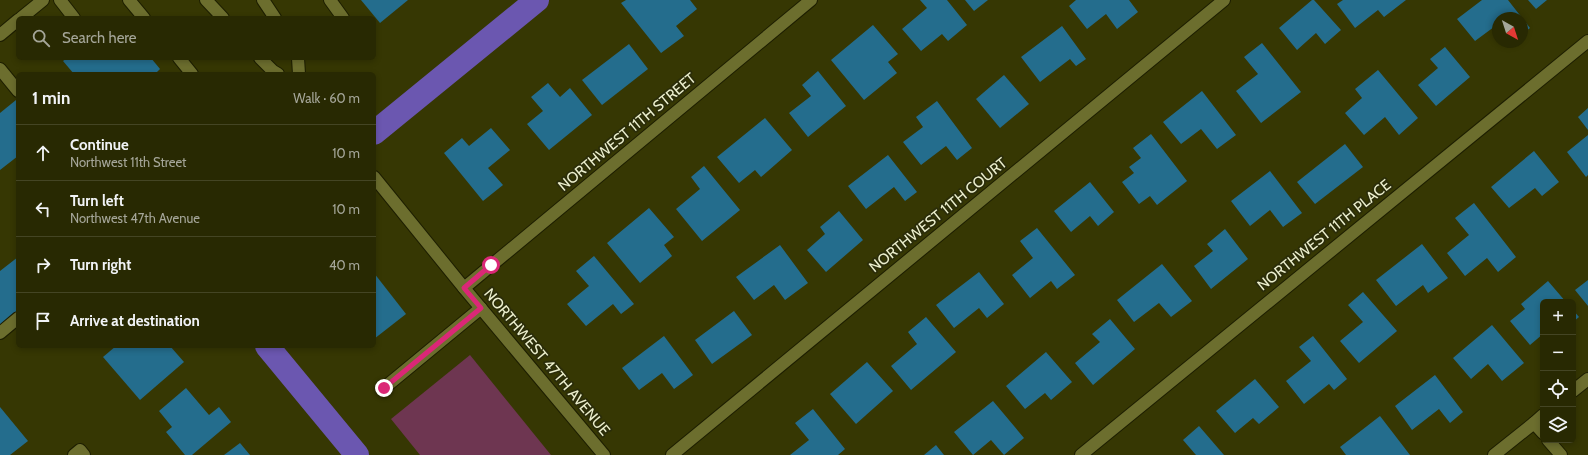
<!DOCTYPE html>
<html lang="en">
<head>
<meta charset="utf-8">
<style>
	body { margin:0; font-family:Cabin,sans-serif; background:#30310c; color:#f1f3f6 }
	.controls { position:absolute; right:12px; bottom:12px; display:grid; overflow:hidden; border-radius:6px; box-shadow:0 2px 6px #0003 }
	.controls button { width:36px; height:36px; display:grid; place-items:center; padding:0; border:0; border-bottom:1px solid #444524; background:#282902; color:#f1f3f6; font:20px sans-serif }
	.compass { position:absolute; left:1492px; top:12px; width:36px; height:36px; border-radius:50%; background:#282902; box-shadow:0 2px 6px #0003; rotate:141deg }
	.stop { position:absolute; width:12px; height:12px; margin:-9px; border:3px solid #db2777; border-radius:50%; background:#fff }
	.stop.end { background:#db2777; border-color:#fff; box-shadow:0 1px 4px #0008 }
	.list { margin:0; padding:0; list-style:none }
	h2 { display:flex; justify-content:space-between; align-items:center; height:52px; margin:0; padding:0 16px; font-size:17px }
	h2 small { font-size:13px; font-weight:400; color:#a5a699 }
	.list li { display:grid; grid-template-columns:26px 1fr auto; gap:12px; align-items:center; box-sizing:border-box; height:56px; padding:0 16px; border-top:1px solid #444524 }
	.list b { display:block; font-size:15px; white-space:nowrap }
	.list p { margin:0; font-size:13px; white-space:nowrap; color:#a5a699 }
	.list em { font-size:13px; font-style:normal; color:#a5a699 }
	.icon { flex:none; width:22px; height:22px; fill:none; stroke:currentColor; stroke-width:2; stroke-linecap:round; stroke-linejoin:round }
	.map { position:relative; flex:none; width:1588px; height:455px; overflow:hidden }
	.search { position:absolute; background:#282902; box-shadow:0 2px 6px #0003; left:16px; top:16px; width:360px; height:44px; display:flex; align-items:center; gap:10px; box-sizing:border-box; padding:0 14px; border-radius:6px; color:#a5a699; font-size:15px }
	.panel { position:absolute; background:#282902; box-shadow:0 2px 6px #0003; left:16px; top:72px; width:360px; height:276px; border-radius:6px }
	.map>svg:first-child { display:block }
	.green { fill:#6e3651 }
	.lines { fill:none; stroke-linecap:round; stroke-linejoin:round }
	.canal { stroke:#6b57b0; stroke-width:24 }
	.building { fill:#246d8d }
	.service-casing { stroke:#1d1e00; stroke-width:14 }
	.minor-casing { stroke:#1d1e00; stroke-width:14 }
	.tertiary-casing { stroke:#1d1e00; stroke-width:14 }
	.service { stroke:#6c6e2e; stroke-width:12 }
	.minor { stroke:#6c6e2e; stroke-width:12 }
	.tertiary { stroke:#6c6e2e; stroke-width:12 }
	.route { stroke:#db2777; stroke-width:5 }
	.labels { text-anchor:middle; dominant-baseline:central; stroke-width:3.5; stroke-linejoin:round; paint-order:stroke }
	.street-label { font-size:15px; fill:#ecefce; stroke:#2b2d0a }
</style>
</head>
<body>
<div class="map">
<svg width="1588" height="455" viewBox="0 0 1588 455">
	<rect width="100%" height="100%" fill="#363703"/>
	<polygon class="green" points="470,355 551,455 420,455 391,419"/>
	<g class="lines">
		<g class="canal">
			<polyline points="374,133 537,0"/>
			<polyline points="267,346 357,455"/>
		</g>
	</g>
	<g class="building">
		<polygon points="361,0 408,0 380,23"/>
		<polygon points="626,0 690,0 697,9 676,26 684,36 661,53 621,3"/>
		<polygon points="920,0 947,0 967,25 948,41 942,34 921,51 902,29 927,8"/>
		<polygon points="965,0 988,0 974,11"/>
		<polygon points="1076,0 1129,0 1138,12 1117,29 1106,14 1087,29 1069,6"/>
		<polygon points="1312,0 1314,0 1341,30 1325,44 1316,33 1297,50 1279,28"/>
		<polygon points="1343,0 1406,0 1384,17 1378,10 1355,28 1337,4"/>
		<polygon points="1482,0 1508,0 1530,28 1522,34 1522,18 1498,18 1498,24 1475,41 1457,19"/>
		<polygon points="1528,0 1547,0 1536,9"/>
		<polygon points="873,25 898,54 888,62 897,73 864,100 831,60"/>
		<polygon points="1062,26 1086,59 1076,66 1070,59 1040,82 1021,57"/>
		<polygon points="1262,43 1301,92 1261,123 1236,91 1258,74 1244,57"/>
		<polygon points="629,44 648,69 602,105 582,80"/>
		<polygon points="1445,47 1470,77 1436,106 1418,85 1438,68 1430,59"/>
		<polygon points="67,58 151,58 160,69 155,74 74,74 63,61"/>
		<polygon points="1378,70 1418,118 1399,135 1385,117 1364,135 1345,113 1362,98 1355,89"/>
		<polygon points="818,71 846,106 808,137 789,113 811,96 802,85"/>
		<polygon points="1004,75 1029,104 1000,128 976,99"/>
		<polygon points="548,83 560,97 570,88 592,115 549,150 527,124 543,111 531,97"/>
		<polygon points="1202,91 1236,135 1217,149 1201,129 1181,144 1163,122"/>
		<polygon points="16,100 18,102 18,156 0,170 0,113"/>
		<polygon points="937,101 972,148 957,160 946,146 921,165 903,142 923,127 916,117"/>
		<polygon points="1588,108 1588,130 1578,117"/>
		<polygon points="765,118 792,150 761,177 755,170 739,183 717,157"/>
		<polygon points="491,128 510,150 488,168 503,185 483,201 444,153 462,138 469,146"/>
		<polygon points="1151,134 1187,181 1157,205 1150,196 1139,204 1122,182 1134,173 1129,167 1141,158 1133,148"/>
		<polygon points="1588,135 1588,175 1586,177 1567,152"/>
		<polygon points="1345,144 1363,167 1315,204 1297,182"/>
		<polygon points="1534,151 1559,182 1542,196 1535,188 1509,208 1491,187"/>
		<polygon points="888,155 917,192 905,201 894,187 866,209 848,186"/>
		<polygon points="704,166 740,210 702,241 676,209 700,189 691,177"/>
		<polygon points="1270,171 1302,213 1283,227 1270,210 1250,226 1231,201"/>
		<polygon points="1090,182 1114,212 1098,226 1090,216 1071,232 1054,211"/>
		<polygon points="1474,203 1516,257 1498,272 1487,258 1465,276 1447,253 1469,235 1455,218"/>
		<polygon points="649,208 674,237 664,245 672,256 640,283 607,243"/>
		<polygon points="839,211 863,240 826,272 807,250 825,234 820,227"/>
		<polygon points="1037,228 1075,275 1057,289 1051,281 1030,298 1012,275 1033,258 1020,241"/>
		<polygon points="1225,229 1248,259 1211,289 1194,266 1213,251 1207,244"/>
		<polygon points="1422,244 1448,278 1428,293 1423,285 1396,306 1376,280"/>
		<polygon points="780,245 808,283 785,300 774,285 754,300 736,277"/>
		<polygon points="594,256 634,304 621,314 613,304 586,326 567,304 589,286 576,271"/>
		<polygon points="18,257 18,314 0,328 0,271"/>
		<polygon points="1162,264 1192,301 1171,317 1159,303 1134,322 1117,300"/>
		<polygon points="979,272 1004,304 987,318 979,308 954,328 936,305"/>
		<polygon points="374,273 406,314 374,339"/>
		<polygon points="1588,280 1588,306 1575,290"/>
		<polygon points="1548,281 1566,302 1543,302 1543,334 1530,345 1510,321 1525,309 1521,304"/>
		<polygon points="1363,292 1397,331 1359,363 1340,341 1363,322 1348,305"/>
		<polygon points="1573,310 1579,317 1573,322"/>
		<polygon points="734,311 752,335 712,364 695,340"/>
		<polygon points="926,317 956,352 911,390 891,366 917,344 908,332"/>
		<polygon points="1110,319 1135,349 1093,385 1075,363 1100,342 1092,334"/>
		<polygon points="1492,325 1524,363 1502,381 1488,364 1471,379 1453,358"/>
		<polygon points="664,336 693,375 674,389 662,373 639,390 622,368"/>
		<polygon points="1313,336 1347,379 1334,390 1329,384 1304,404 1286,381 1311,361 1299,347"/>
		<polygon points="116,346 170,346 184,362 140,400 103,357"/>
		<polygon points="1046,352 1072,382 1051,400 1045,393 1025,409 1006,386"/>
		<polygon points="867,362 893,391 856,424 830,394"/>
		<polygon points="1435,375 1463,412 1450,423 1439,409 1412,430 1395,406"/>
		<polygon points="1255,379 1279,407 1259,424 1253,418 1235,433 1216,411"/>
		<polygon points="186,388 209,415 219,407 231,422 192,455 185,455 166,432 172,427 159,411"/>
		<polygon points="993,401 1024,438 1004,455 991,440 973,455 954,432"/>
		<polygon points="0,407 28,441 10,455 0,455"/>
		<polygon points="813,409 845,449 838,455 790,455 809,440 795,423"/>
		<polygon points="1380,416 1410,455 1346,455 1340,447"/>
		<polygon points="1199,426 1224,455 1196,455 1183,440"/>
		<polygon points="240,443 250,455 224,455"/>
		<polygon points="936,445 944,455 924,455"/>
	</g>
	<g class="lines">
		<defs>
			<g id="service">
				<polyline points="60,0 74,18"/>
				<polyline points="129,0 144,18"/>
				<polyline points="330,0 343,18"/>
				<polyline points="179,58 192,74"/>
				<polyline points="0,69 18,91"/>
				<polyline points="384,388 481,308"/>
			</g>
			<g id="minor">
				<polyline points="21,18 43,0"/>
				<polyline points="0,35 18,20"/>
				<polyline points="464,288 811,0"/>
				<polyline points="0,333 18,318"/>
				<polyline points="1573,391 1588,379"/>
				<polyline points="1534,423 1543,415"/>
				<polyline points="74,455 80,450 84,455"/>
				<polyline points="672,455 1224,0"/>
				<polyline points="1081,455 1588,41"/>
			</g>
			<g id="tertiary">
				<polyline points="206,0 223,18"/>
				<polyline points="263,0 275,18"/>
				<polyline points="260,58 273,71 278,74"/>
				<polyline points="298,58 299,74"/>
				<polyline points="374,177 464,288 604,455"/>
				<polyline points="1548,440 1561,455"/>
				<polyline points="1494,455 1534,423 1543,433"/>
			</g>
		</defs>
		<use href="#service" class="service-casing"/>
		<use href="#minor" class="minor-casing"/>
		<use href="#tertiary" class="tertiary-casing"/>
		<use href="#service" class="service"/>
		<use href="#minor" class="minor"/>
		<use href="#tertiary" class="tertiary"/>
	</g>
	<g class="lines">
		<polyline class="route" points="384,388 481,308 464,288 491,265"/>
	</g>
	<g class="labels">
		<g class="street-label">
			<text transform="translate(627 132) rotate(-40)">NORTHWEST 11TH STREET</text>
			<text transform="translate(938 215) rotate(-39)">NORTHWEST 11TH COURT</text>
			<text transform="translate(1324 235) rotate(-39)">NORTHWEST 11TH PLACE</text>
			<text transform="translate(547 362) rotate(50)">NORTHWEST 47TH AVENUE</text>
		</g>
	</g>
</svg>
<div class="controls">
<button>+</button>
<button>−</button>
<button><svg class="icon" aria-label="locate" viewBox="0 0 24 24"><circle cx="12" cy="12" r="6"/><path d="M12 2v4M12 18v4M2 12h4M18 12h4"/></svg></button>
<button><svg class="icon" aria-label="layers" viewBox="0 0 24 24"><path d="M12 4l9 5-9 5-9-5zM3 14l9 5 9-5"/></svg></button>
</div>
<svg class="compass" viewBox="-18 -18 36 36"><path d="M0-13l5 13h-10z" fill="#e53935"/><path d="M0 13l5-13h-10z" fill="#a5a699"/></svg>
<div class="stop" style="left:491px;top:265px"></div>
<div class="stop end" style="left:384px;top:388px"></div>
<div class="search"><svg class="icon" aria-label="search" viewBox="0 0 24 24"><circle cx="10" cy="10" r="6"/><path d="M15 15l6 6"/></svg>Search here</div>
<section class="panel">
<h2>1 min<small>Walk · 60 m</small></h2>
<ul class="list">
<li><svg class="icon" aria-label="ahead" viewBox="0 0 24 24"><path d="M12 20V5M6 11l6-6 6 6"/></svg><div><b>Continue</b><p>Northwest 11th Street</p></div><em>10 m</em></li>
<li><svg class="icon" aria-label="left" viewBox="0 0 24 24"><path d="M17 20v-9H6M10 6l-5 5 5 5"/></svg><div><b>Turn left</b><p>Northwest 47th Avenue</p></div><em>10 m</em></li>
<li><svg class="icon" aria-label="right" viewBox="0 0 24 24"><path d="M7 20v-9h11M14 6l5 5-5 5"/></svg><div><b>Turn right</b></div><em>40 m</em></li>
<li><svg class="icon" aria-label="arrive" viewBox="0 0 24 24"><path d="M6 21V4h12l-3 4 3 4H6"/></svg><div><b>Arrive at destination</b></div></li>
</ul>
</section>
</div>
</body>
</html>
